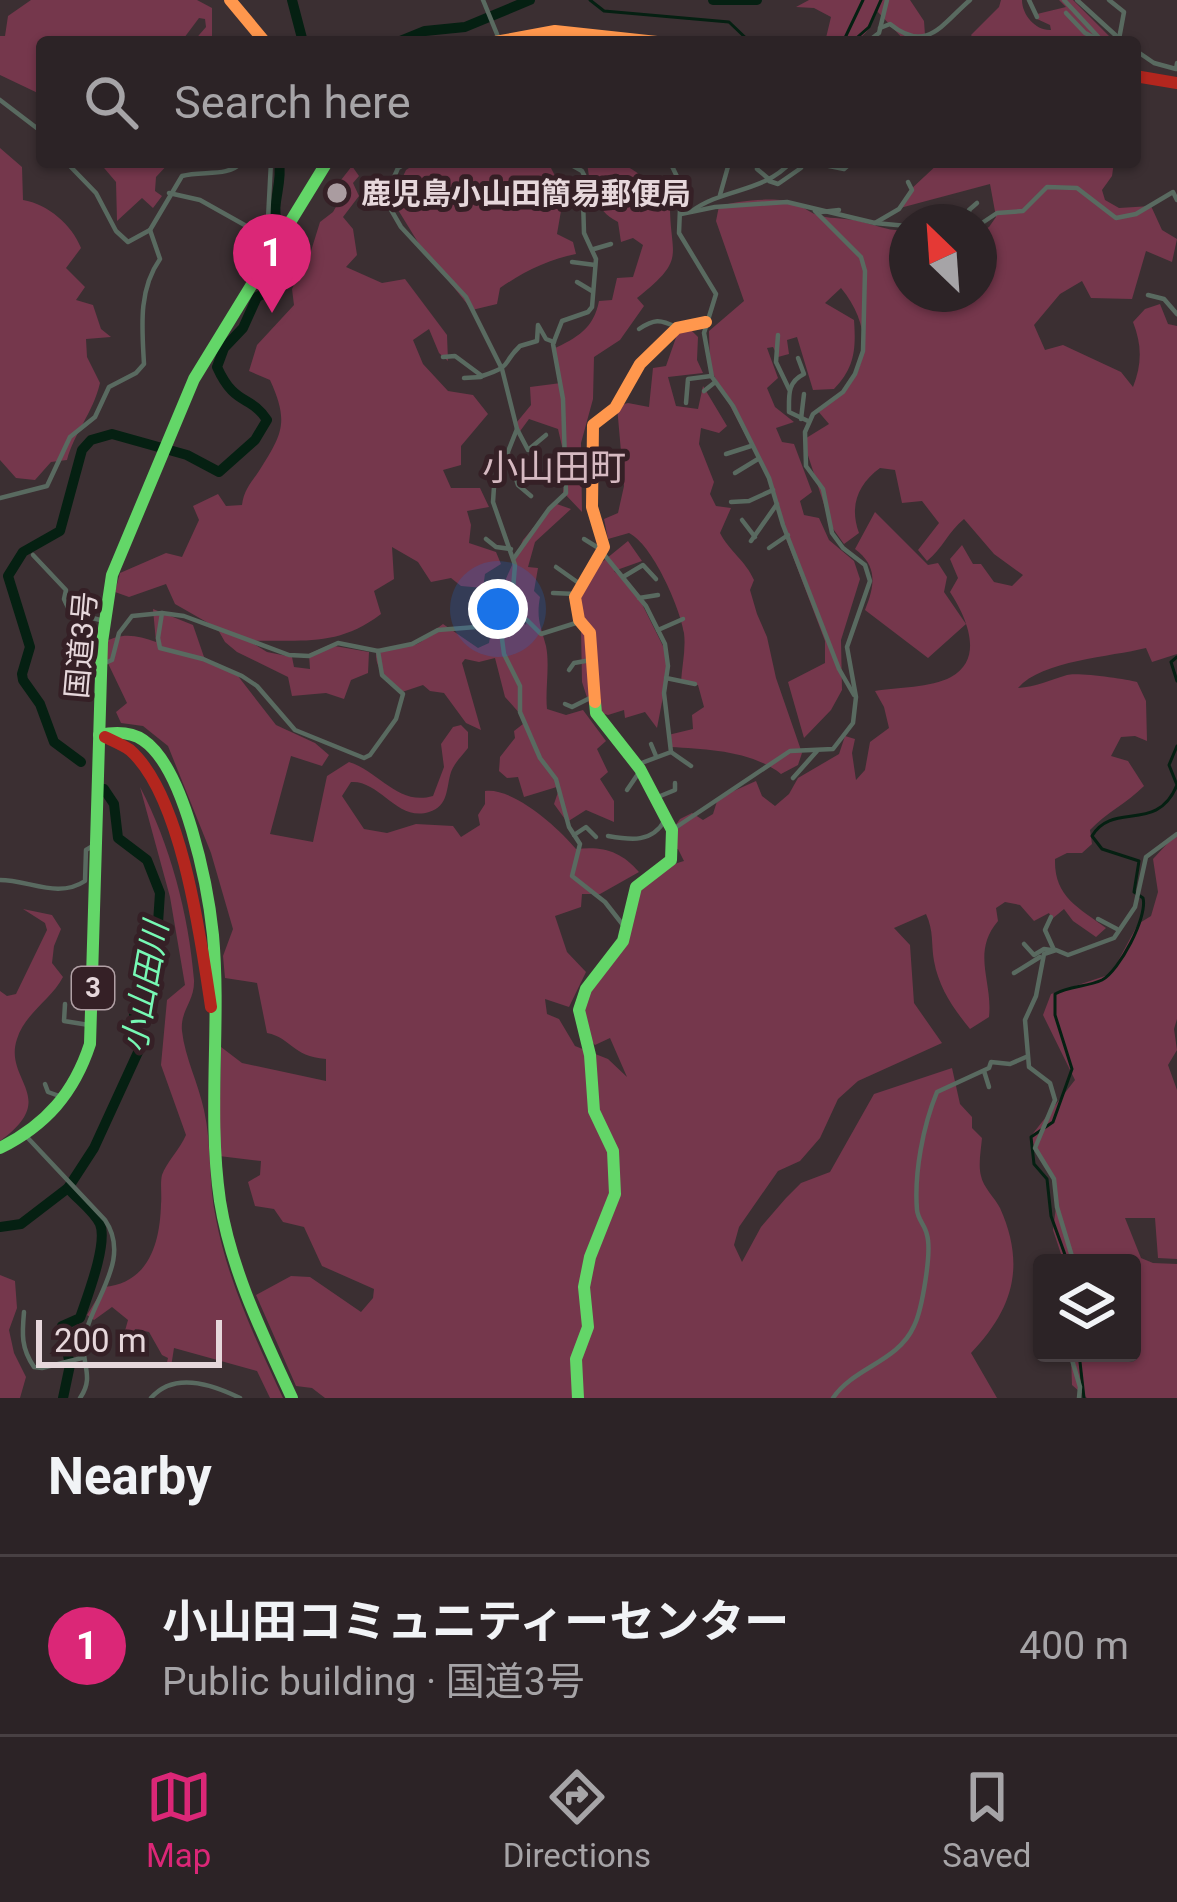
<!DOCTYPE html>
<html lang="en">
<head>
<meta charset="utf-8">
<style>
	body { margin:0; font-family:Roboto,"Noto Sans JP",sans-serif; background:#342b2e; color:#f1f3f6 }
	.controls { position:absolute; right:36px; bottom:36px; display:grid; overflow:hidden; border-radius:12px; box-shadow:0 3px 9px #0004 }
	.controls button { width:108px; height:108px; display:grid; place-items:center; padding:0; border:0; border-bottom:3px solid #484043; background:#2c2326; color:#f1f3f6; font:60px sans-serif }
	.compass { position:absolute; left:889px; top:204px; width:108px; height:108px; border-radius:50%; background:#2c2326; box-shadow:0 3px 9px #0004; rotate:335deg }
	.scale { position:absolute; left:36px; bottom:30px; width:186px; box-sizing:border-box; padding-left:12px; border:6px solid #e6d7db; border-top:0; font-size:33px; line-height:42px; white-space:nowrap; color:#e6d7db; -webkit-text-stroke:9px #352026; paint-order:stroke }
	.you { position:absolute; left:498px; top:609px; width:42px; height:42px; margin:-30px; border:9px solid #fff; border-radius:50%; background:#1a73e8; box-shadow:0 0 0 18px #1a73e833 }
	.badge { display:grid; place-items:center; width:78px; height:78px; border-radius:50%; background:#db2777; color:#fff; font-size:39px; font-weight:700 }
	.pin { position:absolute; translate:-50% -99px; filter:drop-shadow(0 3px 6px #0008) }
	.pin::after { content:''; position:absolute; top:63px; width:42px; height:36px; background:inherit; clip-path:polygon(0 0,100% 0,50% 100%) }
	.list { margin:0; padding:0; list-style:none }
	h2 { display:flex; justify-content:space-between; align-items:center; height:156px; margin:0; padding:0 48px; font-size:51px }
	h2 small { font-size:39px; font-weight:400; color:#a6a4a7 }
	.list li { display:grid; grid-template-columns:78px 1fr auto; gap:36px; align-items:center; box-sizing:border-box; height:180px; padding:0 48px; border-top:3px solid #484043 }
	.list b { display:block; font-size:45px; white-space:nowrap }
	.list p { margin:0; font-size:39px; white-space:nowrap; color:#a6a4a7 }
	.list em { font-size:39px; font-style:normal; color:#a6a4a7 }
	.icon { flex:none; width:66px; height:66px; fill:none; stroke:currentColor; stroke-width:2; stroke-linecap:round; stroke-linejoin:round }
	.map { position:relative; flex:none; width:1177px; height:1398px; overflow:hidden }
	.search { position:absolute; background:#2c2326; box-shadow:0 3px 9px #0004; left:36px; right:36px; top:36px; height:132px; display:flex; align-items:center; gap:30px; box-sizing:border-box; padding:0 42px; border-radius:12px; color:#a6a4a7; font-size:45px }
	.sheet { height:336px; background:#2c2326 }
	nav { display:flex; justify-content:space-around; align-items:center; box-sizing:border-box; height:168px; border-top:3px solid #484043; background:#2c2326; font-size:33px; color:#a6a4a7 }
	nav a { display:grid; justify-items:center; gap:6px }
	nav .on { color:#db2777 }
	.map>svg:first-child { display:block }
	.green { fill:#75374c }
	.lines { fill:none; stroke-linecap:round; stroke-linejoin:round }
	.stream { stroke:#052012; stroke-width:3 }
	.river { stroke:#052012; stroke-width:10 }
	.street { stroke:#596a60; stroke-width:4.5 }
	.fast { stroke:#63d668; stroke-width:12 }
	.slow { stroke:#ff974d; stroke-width:12 }
	.jam { stroke:#b3261e; stroke-width:12 }
	.poi-dot { fill:#aa9ca0; stroke:#352026; stroke-width:4.5 }
	.labels { text-anchor:middle; dominant-baseline:central; stroke-width:10; stroke-linejoin:round; paint-order:stroke }
	.shield { fill:#352026; stroke:#b1a0a5; stroke-width:3 }
	.shield-label { font-size:27px; font-weight:bold; fill:#e6d7db }
	.poi-label { font-size:30px; font-weight:bold; fill:#e6d7db; stroke:#352026; text-anchor:start }
	.street-label { font-size:30px; fill:#e6d7db; stroke:#352026 }
	.water-label { font-size:33px; font-style:italic; fill:#77f8b4; stroke:#352026 }
	.quarter-label { font-size:36px; fill:#d6b9c1; stroke:#352026 }
</style>
</head>
<body>
<div class="map">
<svg width="1177" height="1398" viewBox="0 0 1177 1398">
	<rect width="100%" height="100%" fill="#3b2f32"/>
	<g class="green">
		<polygon points="31,0 197,0 212,8 212,42 193,42 206,27 205,19 199,18 181,42 42,42 42,95 0,75 0,36 5,36 8,16"/>
		<path d="M809,0H910L924,21L925,35L918,38L920,42H906L877,11C865,42 858,42 825,42L831,17L814,8L796,7Z"/>
		<path d="M1001,0H1022C1022,15 1036,31 1051,30L1050,25L1037,19V14L1066,7L1059,0H1073L1115,42H976L971,35L999,7Z"/>
		<path d="M0,148L22,167L23,200C48,204 72,225 81,248L66,268L85,287L76,300L93,305L101,329L111,337L86,339L87,357L100,383C93,413 74,433 67,460L51,462L35,480L16,478L0,460Z"/>
		<polygon points="99,162 170,162 156,177 155,191 162,196 153,208 142,198 117,221 116,182"/>
		<path d="M418,162H548L557,180L550,188L562,205L557,234L573,242L576,254C549,259 523,272 500,288L497,304L472,310L419,244L392,200L406,170Z"/>
		<path d="M587,162C641,162 631,172 670,201C669,257 689,257 637,298L644,306L620,340L594,357L593,399L581,443L582,512L563,492L567,468L558,429L529,419L518,434L517,422L531,405L530,387L561,383L553,349C577,338 594,328 599,301L612,300L617,278L633,277L643,245L633,238L621,242L618,222C594,210 590,187 587,162Z"/>
		<path d="M940,162H1114L1112,176L1102,190L1105,200L1119,208L1151,206L1162,230L1177,239L1172,262L1146,251L1132,299L1091,298L1082,281L1060,294L1034,325L1045,350L1063,345L1121,372L1133,387C1142,364 1142,345 1133,322L1145,309L1160,304L1168,324L1177,326V654L1152,662L1146,648C1111,657 1042,660 1018,688C1036,687 1050,680 1067,675C1077,672 1126,679 1137,682L1146,701L1147,741L1135,736L1121,737L1111,756L1128,761L1144,786C1127,803 1106,813 1090,830L1092,844L1082,853H1067L1055,859C1054,897 1078,907 1106,928L1096,937L1073,921L1064,909L1052,919L1049,913L1034,921L1020,905L1005,902L996,908L998,921C971,953 993,981 989,1017L970,1029C953,1008 939,988 934,961C931,944 934,931 926,914L894,928L910,945L914,1003L942,1043L858,1081L838,1099L820,1138L800,1161L778,1171L739,1227L734,1245L742,1262L761,1227L786,1198L801,1183L830,1172L874,1094L952,1068L960,1104L972,1117V1128L982,1138C981,1150 978,1165 981,1176C983,1187 995,1198 1000,1208C1026,1266 1013,1309 971,1353L997,1398H325L312,1388L296,1386L256,1295L291,1276L310,1277L361,1312L373,1298L374,1289L322,1266L304,1227L283,1222L274,1209L255,1206L248,1182L260,1175L261,1161L219,1156L221,1047L242,1063L326,1081V1059C291,1056 292,1038 267,1033L257,983L225,978L223,956L233,929L211,853L168,746L143,726L121,723L116,712L127,703L104,655L103,643C121,632 137,635 156,642L153,609L193,625L204,657L238,676L276,725L315,743L329,755L322,766L291,756L270,834L313,842L327,776L349,762C380,772 398,806 433,796L444,767L441,744L453,727L461,725L468,732V748C462,756 455,762 451,772C446,788 449,806 429,812C397,822 380,780 351,782L342,796L364,829L387,833L416,824L453,826L461,837L480,825L478,815L485,804V791C513,787 559,828 576,849C603,846 621,851 639,872L600,894H582L581,907L555,916L567,952L586,972L569,1007L545,999L547,1014L559,1019L575,1046L608,1059L627,1077L610,1038L595,1045C546,997 608,975 626,935C631,924 628,909 632,898C639,879 666,866 684,861L678,849H670L668,836L680,819L692,813L703,820L713,814L718,798L756,781L762,796L775,806L789,794L798,778L839,754L845,736L855,739L852,753L856,780L865,770L870,742L889,728L884,707L875,691C897,687 931,688 951,677C986,658 965,615 950,592L958,578L950,559L962,545L973,564H981L994,582L1012,586L1023,575L994,554L964,519C948,532 943,548 927,561L918,550L939,523L922,501L902,503L895,470L880,468C858,484 849,506 859,533L844,544L831,526L803,440L829,424L817,410C870,386 877,331 841,288L825,303L854,320C856,349 855,367 834,389L813,390L797,337L787,340L789,354L778,357L773,347L767,348L778,378L767,388L775,407L794,422L776,428L782,442L794,444L812,492L800,501L804,515L819,518L829,540L854,561L860,579L841,640L842,690L831,710L804,738L788,682L825,663V641L784,533L773,487L710,368L709,331L744,301L716,221L719,206C736,201 777,196 795,203C804,207 811,214 821,216C833,219 847,218 859,221C876,225 890,232 907,230V294H979V232L989,227L996,217L990,184L900,208L909,191Z"/>
		<path d="M352,166L359,176L353,183L359,196L343,217L353,229L357,255L346,267L382,283L405,279L447,335L448,361L439,353L429,329L413,340L423,364L448,391L473,395L488,414L461,446V465L443,470L451,488H480L489,507L467,511L471,525L469,543L496,552L501,564L485,574L483,588L461,586L451,578L431,582L418,562L392,547L394,579L374,591L381,614C336,648 302,639 249,641L267,652L292,657L294,667L310,669L309,654L329,645L369,652L368,673L351,680L344,699L326,693L292,696L288,677L237,652L225,642L217,628L175,604L166,584L129,597L115,592L120,573L166,553L182,557L199,520L193,506L218,494L226,506L242,505C244,490 251,483 259,471C283,433 289,422 270,380L249,371L257,345L294,305L292,289L311,251L320,222L333,212L341,198V180Z"/>
		<path d="M687,326L698,337L697,360L703,373L668,377L676,406L698,409L703,386L727,426L719,433L701,428L699,444L714,482L710,494L716,506L731,508L720,533C730,552 745,560 754,580L750,590L757,614L767,637L776,678L802,753L798,765L781,774C752,751 707,749 671,747L668,735L693,729L692,715L704,707L698,685L681,682C682,666 686,649 684,633C680,607 652,544 629,533L608,539L604,519L618,513L624,486L617,406L628,403L649,407L653,368L666,366L679,329Z"/>
		<path d="M554,503L571,509L535,542L528,567L538,568L534,591L540,597C536,619 541,627 546,646C550,665 545,690 547,709L566,715L583,710L606,741L597,749L608,772L600,779L614,801V822L586,810L567,822L554,804L560,786L524,797L518,777L507,778L499,771L500,757L515,738L514,731L523,724L522,716L505,697L495,658L479,662L465,659L462,663L481,730L466,723L444,693L430,691L423,685L402,692C388,680 375,671 376,652C391,644 402,650 417,644C426,640 434,630 443,624L478,648L489,643L493,618L509,610L526,625C531,603 516,596 505,581L523,540Z"/>
		<path d="M875,512L928,565L938,563L947,577L944,592L966,624L928,658L865,610C875,586 878,566 855,549Z"/>
		<polygon points="628,541 642,561 614,571 636,592 666,652 667,676 657,728 645,712 625,718 624,710 608,715 591,710 582,682 581,629 570,602 585,576"/>
		<path d="M140,787C170,844 189,915 194,980C195,1001 180,1010 182,1031C185,1058 198,1082 204,1110C212,1145 208,1183 216,1219C228,1282 256,1340 283,1398H270L257,1371L174,1348L171,1367H166L168,1358L162,1355L149,1332L135,1329L128,1351L123,1338L128,1320L112,1307L94,1320L87,1315L104,1287C149,1283 160,1243 161,1204C162,1196 160,1183 162,1175C166,1163 180,1149 186,1135L161,1065L167,1000L185,985L170,897Z"/>
		<polygon points="1177,833 1177,1019 1174,1029 1177,1050 1168,1065 1177,1090 1177,1259 1158,1258 1155,1218 1125,1218 1141,1258 1153,1263 1177,1264 1177,1398 1087,1398 1072,1385 1071,1357 1072,1353 1132,1353 1132,1263 1064,1263 1053,1230 1056,1207 1052,1175 1032,1147 1031,1136 1075,1080 1043,1015 1051,994 1111,974 1138,924 1151,916 1158,892 1153,859"/>
		<path d="M23,909L52,915L61,929L54,946L52,963L63,977C51,1000 25,1013 17,1039C3,1081 61,1097 0,1141V991L7,996L16,994L47,930L45,923Z"/>
		<polygon points="0,1275 15,1281 17,1308 9,1330 14,1353 26,1377 20,1398 0,1398"/>
	</g>
	<g class="lines">
		<g class="stream">
			<polyline points="590,0 604,11 729,22 750,42"/>
			<polyline points="843,42 863,0"/>
			<polyline points="852,42 869,27 881,0"/>
			<polyline points="1177,657 1171,662 1177,681"/>
			<path d="M1068,1263L1051,1216L1047,1179L1034,1164L1031,1137L1053,1122L1072,1069L1055,1015V994C1069,986 1087,987 1102,980C1119,971 1148,917 1143,898L1134,892L1139,861L1102,849L1092,836C1113,801 1157,834 1177,785L1169,765L1177,746"/>
			<polyline points="1079,1353 1084,1398"/>
		</g>
		<g class="river">
			<polyline points="292,0 303,42"/>
			<polyline points="713,0 757,0"/>
			<polyline points="398,42 425,31 465,27 530,0"/>
			<path d="M277,224C271,203 283,184 279,162"/>
			<path d="M81,762L54,742L40,704L23,680L22,674L30,647L8,576L23,552L60,531L82,450L91,440L112,434L187,455L219,472L255,440L267,420C250,394 235,407 217,367L224,348L243,328L257,297L285,283L288,277L282,265L280,240"/>
			<polyline points="0,1227 21,1224 68,1188 94,1148 139,1050 134,1015 141,999 144,962 158,923 160,893 147,860 118,838 114,804 104,789"/>
			<path d="M63,1398L70,1365L62,1326L80,1318C87,1297 108,1244 100,1224C94,1211 77,1199 68,1188"/>
		</g>
		<g class="street">
			<polyline points="483,0 499,39"/>
			<polyline points="1029,0 1037,17"/>
			<polyline points="1064,0 1103,42"/>
			<polyline points="1077,0 1123,42"/>
			<polyline points="1109,0 1124,12 1119,39"/>
			<polyline points="1066,13 1085,33 1097,39"/>
			<path d="M880,28L890,24C927,54 942,24 970,0"/>
			<polyline points="867,42 879,33 887,0"/>
			<polyline points="1135,50 1154,63 1176,69 1177,63"/>
			<polyline points="0,100 42,132"/>
			<path d="M66,162L96,193L116,231L128,242L150,230L182,176C202,170 228,178 242,162"/>
			<polyline points="408,162 398,168 388,191 390,208 401,227 466,297 502,369 517,429 494,487 493,502 515,565 511,613 502,639 504,654 520,686 520,712 540,758 556,779 569,827 580,844 572,876 605,902 623,925"/>
			<polyline points="670,162 681,185 679,233 716,294 704,333 712,377 733,406 769,478 783,525 839,669 854,695"/>
			<polyline points="809,162 844,169 852,162"/>
			<polyline points="757,169 770,180"/>
			<polyline points="769,181 778,184 801,168"/>
			<polyline points="169,193 200,200 275,242"/>
			<polyline points="720,195 729,163"/>
			<path d="M692,211C723,188 763,193 791,162"/>
			<polyline points="821,212 839,210"/>
			<polyline points="681,214 715,207 787,202 875,223 907,226"/>
			<polyline points="970,222 969,210 977,203"/>
			<polyline points="875,223 899,209 912,190 908,182"/>
			<polyline points="979,225 997,213 1023,211 1047,187 1077,188 1116,218 1136,214 1173,192 1177,200"/>
			<polyline points="267,238 271,162"/>
			<polyline points="594,249 611,244"/>
			<polyline points="572,262 595,265"/>
			<polyline points="577,282 592,291"/>
			<polyline points="1148,295 1164,299 1177,314"/>
			<path d="M639,329C654,319 660,319 676,327"/>
			<polyline points="778,335 776,362 789,389"/>
			<path d="M443,357L455,356L482,376C515,365 500,365 520,346L537,341L538,325L546,339L554,342"/>
			<path d="M798,358L804,374C787,382 789,396 789,412L808,421"/>
			<polyline points="464,378 481,377"/>
			<polyline points="704,391 714,383"/>
			<polyline points="686,403 688,379 711,376"/>
			<polyline points="801,419 804,394"/>
			<polyline points="517,429 528,450 546,435"/>
			<polyline points="508,453 518,485 531,496"/>
			<polyline points="726,454 751,446"/>
			<polyline points="735,473 758,459"/>
			<path d="M0,498L47,486L70,437L95,417L109,387L136,373L144,364C142,328 138,290 160,259L150,230"/>
			<polyline points="731,502 749,501 773,490"/>
			<polyline points="742,520 755,537"/>
			<polyline points="486,539 496,547 511,549"/>
			<polyline points="584,539 600,549"/>
			<polyline points="751,541 777,504"/>
			<polyline points="769,548 788,535"/>
			<polyline points="602,552 646,606 665,644 668,666 664,693 671,752 636,765"/>
			<polyline points="33,555 66,590 64,599 70,612 104,621"/>
			<polyline points="514,558 549,509 566,493 563,399 553,344 562,321 588,312 592,307 596,259 584,233 583,199 588,183 582,171 566,162"/>
			<polyline points="556,567 580,584"/>
			<polyline points="623,577 643,565 656,579"/>
			<polyline points="553,593 576,594"/>
			<polyline points="639,598 658,595"/>
			<polyline points="162,613 184,616 289,655 309,656 338,643 378,651"/>
			<polyline points="511,613 527,620 541,634 579,622"/>
			<polyline points="658,630 683,619"/>
			<polyline points="105,663 112,660 119,633 132,616 162,613 158,638 160,648 203,659 242,676 257,686 295,730 364,758 370,755 396,719 403,694 382,675 378,651 412,644 438,630 489,626 506,616"/>
			<polyline points="569,670 574,663 591,660"/>
			<polyline points="666,678 695,684"/>
			<polyline points="565,704 572,707 592,697"/>
			<polyline points="651,744 656,756"/>
			<polyline points="671,752 691,766"/>
			<polyline points="793,778 817,751"/>
			<polyline points="627,790 640,771"/>
			<polyline points="653,799 675,790 675,783"/>
			<polyline points="672,830 790,751 833,749 853,723 856,697 847,647 870,581 865,565 843,548 832,533 823,489 806,466 805,432 813,414 843,392 855,374 863,351 865,271 861,257 815,211"/>
			<polyline points="574,835 586,827 596,837"/>
			<path d="M608,836C631,840 652,843 665,820"/>
			<path d="M0,880C29,880 58,899 85,881L86,850L91,847"/>
			<polyline points="1051,917 1045,930 1054,950"/>
			<polyline points="1098,919 1117,929"/>
			<polyline points="1024,944 1034,955 1044,949 1051,950"/>
			<polyline points="1014,973 1040,957"/>
			<polyline points="65,1004 64,1021 89,1025"/>
			<polyline points="984,1071 989,1087"/>
			<polyline points="45,1084 48,1092 62,1097"/>
			<path d="M26,1136L105,1220C133,1261 89,1302 84,1342C81,1364 95,1377 80,1398"/>
			<polyline points="1074,1263 1057,1207 1054,1179 1035,1148 1055,1100 1050,1083 1029,1067 1025,1020 1036,996 1044,954 1056,950 1068,955 1114,938 1135,907 1146,857 1177,834"/>
			<path d="M24,1312C22,1334 21,1348 34,1367L42,1368L82,1358"/>
			<polyline points="1070,1353 1080,1387 1079,1398"/>
			<path d="M151,1398C174,1371 212,1384 240,1398"/>
			<path d="M833,1398C854,1367 898,1362 914,1326C922,1310 932,1252 927,1235C925,1225 918,1220 917,1210C914,1173 923,1126 937,1092L989,1068L991,1062L1010,1064L1026,1057"/>
		</g>
		<g class="fast">
			<path d="M99,735C114,732 130,731 143,740C185,768 208,887 213,935C221,1024 207,1112 220,1201C231,1270 263,1335 292,1398"/>
			<path d="M0,1148C46,1125 74,1093 90,1044L102,642L112,575L194,379L327,162"/>
			<polyline points="578,1398 576,1359 588,1327 584,1287 590,1257 615,1194 613,1151 594,1111 590,1055 579,1010 586,989 623,941 636,887 671,860 672,830 640,769 596,713 595,702"/>
		</g>
		<g class="slow">
			<polyline points="230,0 265,42"/>
			<polyline points="495,42 555,31 657,42"/>
			<polyline points="595,702 590,633 579,620 575,597 604,547 592,507 593,425 615,408 640,364 677,328 706,322"/>
		</g>
		<g class="jam">
			<polyline points="1135,76 1177,83"/>
			<path d="M105,737C113,741 123,745 130,750C182,796 201,940 211,1007"/>
		</g>
	</g>
	<circle class="poi-dot" cx="337" cy="193" r="12"/>
	<g class="labels">
		<rect class="shield" x="72" y="967" width="42" height="42" rx="9"/>
		<g class="shield-label">
			<text x="93" y="988">3</text>
		</g>
		<g class="poi-label">
			<text x="361" y="193">鹿児島小山田簡易郵便局</text>
		</g>
		<g class="street-label">
			<text transform="translate(81 645) rotate(-85)">国道3号</text>
		</g>
		<g class="water-label">
			<text transform="translate(145 987) rotate(-80)">小山田川</text>
		</g>
		<g class="quarter-label">
			<text x="554" y="468">小山田町</text>
		</g>
	</g>
</svg>
<div class="controls">
<button><svg class="icon" aria-label="layers" viewBox="0 0 24 24"><path d="M12 4l9 5-9 5-9-5zM3 14l9 5 9-5"/></svg></button>
</div>
<svg class="compass" viewBox="-18 -18 36 36"><path d="M0-13l5 13h-10z" fill="#e53935"/><path d="M0 13l5-13h-10z" fill="#a6a4a7"/></svg>
<div class="scale">200 m</div>
<div class="you"></div>
<div class="pin badge" style="left:272px;top:313px">1</div>
<div class="search"><svg class="icon" aria-label="search" viewBox="0 0 24 24"><circle cx="10" cy="10" r="6"/><path d="M15 15l6 6"/></svg>Search here</div>
</div>
<section class="sheet">
<h2>Nearby<small></small></h2>
<ul class="list">
<li><span class="badge">1</span><div><b>小山田コミュニティーセンター</b><p>Public building · 国道3号</p></div><em>400 m</em></li>
</ul>
</section>
<nav>
<a class="on"><svg class="icon" aria-label="map" viewBox="0 0 24 24"><path d="M3 6l6-2 6 2 6-2v14l-6 2-6-2-6 2zM9 4v14M15 6v14"/></svg>Map</a>
<a><svg class="icon" aria-label="directions" viewBox="0 0 24 24"><path d="M12 3l9 9-9 9-9-9zM9 14v-3h6M13 9l2 2-2 2"/></svg>Directions</a>
<a><svg class="icon" aria-label="saved" viewBox="0 0 24 24"><path d="M7 4h10v16l-5-4-5 4z"/></svg>Saved</a>
</nav>
</body>
</html>
